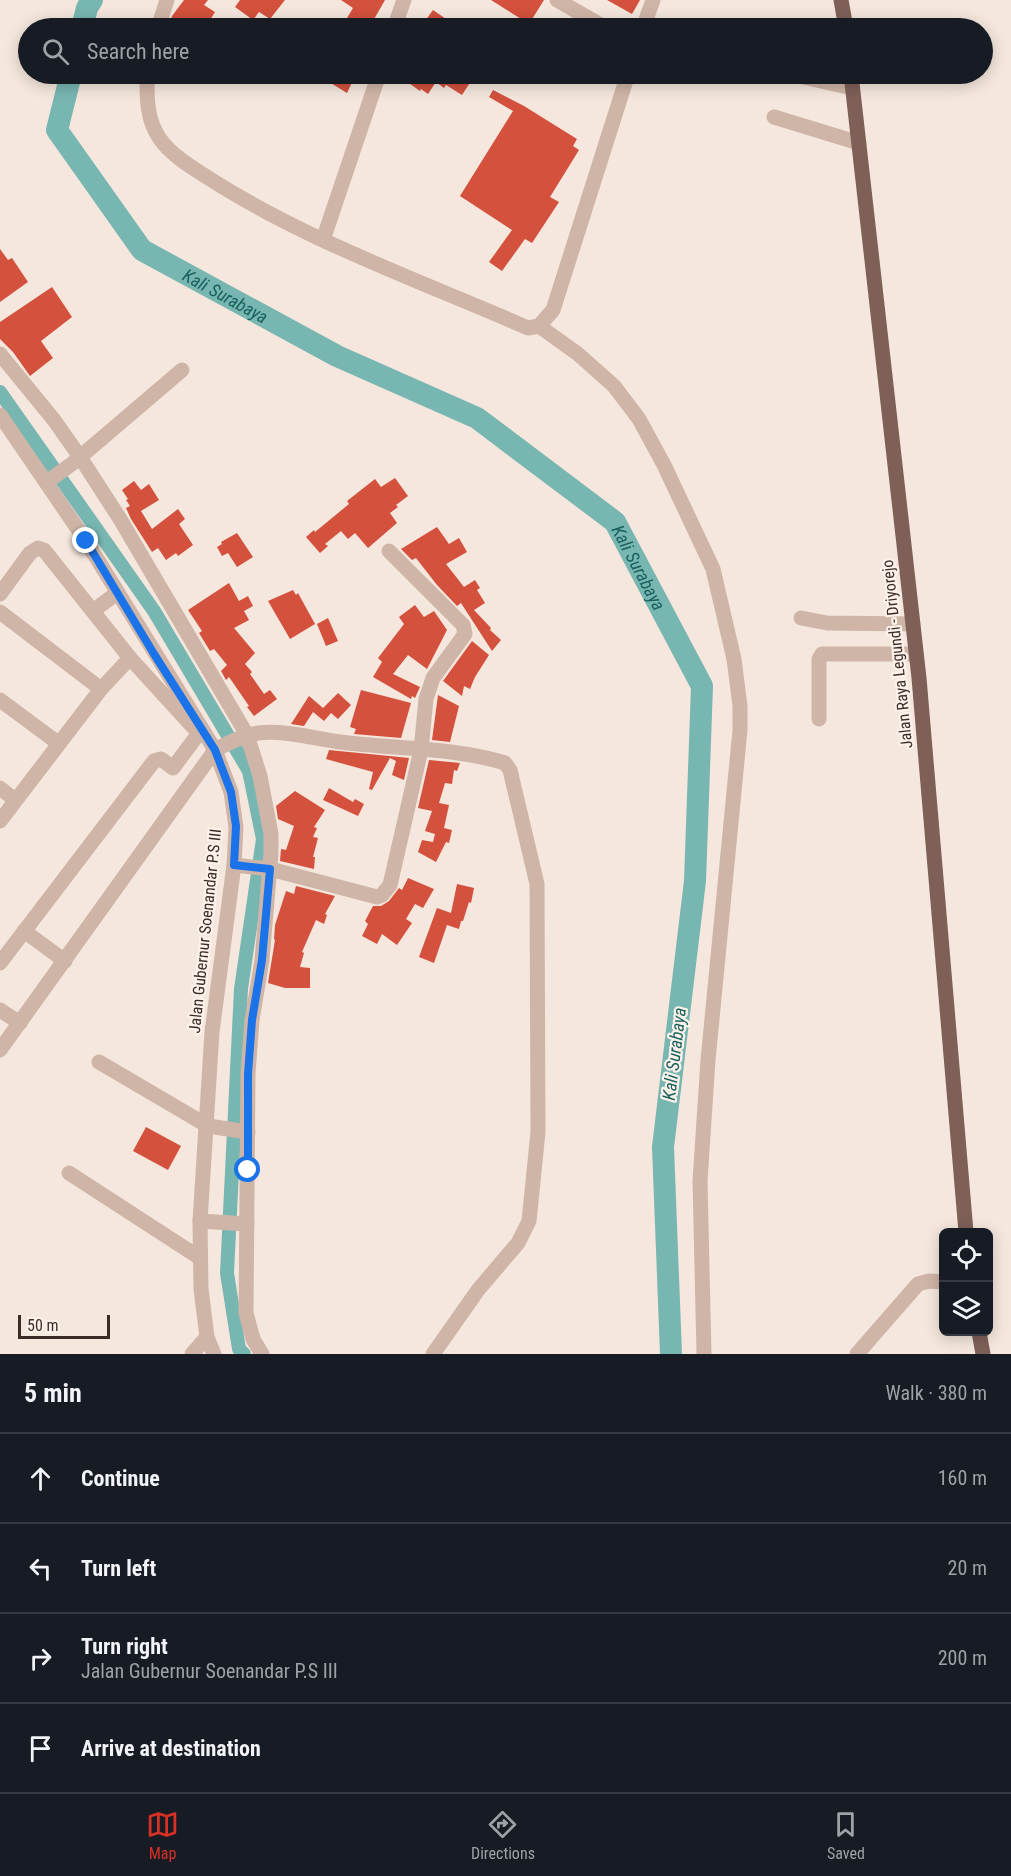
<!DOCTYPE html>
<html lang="en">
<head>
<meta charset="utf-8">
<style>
	body { margin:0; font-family:"Roboto Condensed",sans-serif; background:#20242c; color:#f1f3f6 }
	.controls { position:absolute; right:18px; bottom:18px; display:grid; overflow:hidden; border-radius:9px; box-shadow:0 3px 15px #0003 }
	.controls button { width:54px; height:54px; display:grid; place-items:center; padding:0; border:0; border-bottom:2px solid #363941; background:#171b24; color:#f1f3f6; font:30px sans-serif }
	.scale { position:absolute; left:18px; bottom:15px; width:92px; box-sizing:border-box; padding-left:6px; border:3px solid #3b2c28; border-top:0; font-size:16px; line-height:21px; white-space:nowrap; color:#3b2c28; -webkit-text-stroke:4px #fcf2ea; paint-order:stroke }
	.stop { position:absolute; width:18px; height:18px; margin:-14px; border:4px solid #1a73e8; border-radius:50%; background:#fff }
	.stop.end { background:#1a73e8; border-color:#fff; box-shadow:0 2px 6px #0008 }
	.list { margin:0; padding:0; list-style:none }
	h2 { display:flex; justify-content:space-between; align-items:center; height:78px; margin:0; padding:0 24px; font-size:26px }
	h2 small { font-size:20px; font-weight:400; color:#9ea1a6 }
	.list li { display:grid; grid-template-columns:39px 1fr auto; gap:18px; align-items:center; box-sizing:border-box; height:90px; padding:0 24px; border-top:2px solid #363941 }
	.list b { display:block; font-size:22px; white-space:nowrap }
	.list p { margin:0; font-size:20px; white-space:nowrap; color:#9ea1a6 }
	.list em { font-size:20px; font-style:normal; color:#9ea1a6 }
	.icon { flex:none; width:33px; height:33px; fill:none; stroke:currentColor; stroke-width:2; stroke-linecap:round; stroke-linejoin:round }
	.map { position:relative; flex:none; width:1011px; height:1354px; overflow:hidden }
	.search { position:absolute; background:#171b24; box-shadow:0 3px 15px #0003; left:18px; right:18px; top:18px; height:66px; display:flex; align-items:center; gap:15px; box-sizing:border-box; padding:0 21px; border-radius:33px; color:#9ea1a6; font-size:22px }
	.sheet { height:438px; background:#171b24 }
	nav { display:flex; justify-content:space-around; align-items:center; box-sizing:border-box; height:84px; border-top:2px solid #363941; background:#171b24; font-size:16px; color:#9ea1a6 }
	nav a { display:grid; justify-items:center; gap:3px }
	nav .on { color:#d93025 }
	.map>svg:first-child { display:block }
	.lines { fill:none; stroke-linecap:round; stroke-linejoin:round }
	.canal { stroke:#78b6b2; stroke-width:14 }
	.river { stroke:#78b6b2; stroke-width:22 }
	.building { fill:#d3513d }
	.minor { stroke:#cfb5a7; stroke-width:15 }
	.major { stroke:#7e6058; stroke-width:15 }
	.route { stroke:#1a73e8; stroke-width:8 }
	.labels { text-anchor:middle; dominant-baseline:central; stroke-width:4.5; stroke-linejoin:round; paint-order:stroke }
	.street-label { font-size:16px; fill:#3b2c28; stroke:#fcf2ea }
	.water-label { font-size:18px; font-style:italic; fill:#19615e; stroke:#fcf2ea }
</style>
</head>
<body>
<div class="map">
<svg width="1011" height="1354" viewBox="0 0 1011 1354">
	<rect width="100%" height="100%" fill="#f5e7dd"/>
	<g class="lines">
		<polyline class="canal" points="0,392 154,611 249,771 263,839 241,989 227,1273 239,1349 244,1354"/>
		<g class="river">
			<polyline points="82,28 87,8 92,0"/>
			<path id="s1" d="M71,74L57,130L142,250L337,356L477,418L615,522L702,686L695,881L663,1147L671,1354"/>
		</g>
	</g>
	<g class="building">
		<polygon points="184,0 208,0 204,5 215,12 205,28 168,28 172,16"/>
		<polygon points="240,0 285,0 270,19 259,12 253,20 235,7"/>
		<polygon points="341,0 385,0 369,28 345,28 351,20 347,18 353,8"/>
		<polygon points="491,0 544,0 529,24"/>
		<polygon points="607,0 640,0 632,14"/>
		<polygon points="433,10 459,28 420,28"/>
		<polygon points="316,74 356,74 347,93"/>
		<polygon points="396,74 464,74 473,78 462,95 446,85 444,88 436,82 428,94 421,89 420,91"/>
		<polygon points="493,90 524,106 577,139 573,146 579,150 550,197 559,202 532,243 525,239 502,271 489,262 512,230 460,196 513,111 489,97"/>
		<polygon points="0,249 8,260 12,258 28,282 0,302"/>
		<polygon points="52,287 72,317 41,341 53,358 30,376 13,352 0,339 0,322"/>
		<polygon points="395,478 408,496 396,505 398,507 390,513 397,523 368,548 355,533 348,539 341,531 325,544 328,546 320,553 306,537 314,530 315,532 349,504 347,501 375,479 381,487"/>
		<polygon points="134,481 141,490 149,484 159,500 141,511 152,529 178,509 185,519 179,524 193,545 178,556 176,553 166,560 158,548 152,552 131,519 126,508 130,506 126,500 128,499 122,490"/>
		<polygon points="437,527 449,544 459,538 467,552 446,564 464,587 475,580 480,588 477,590 485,603 474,610 491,628 490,630 501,640 492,651 461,603 457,606 437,585 416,558 412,560 401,549"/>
		<polygon points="237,533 253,557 237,567 228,553 222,556 217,547 222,544 221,542"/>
		<polygon points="229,583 239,601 248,596 253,606 244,611 249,620 234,628 255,653 245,664 252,672 250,674 264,694 270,690 277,699 254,716 247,707 249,706 229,677 226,680 221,671 227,665 214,649 210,651 199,633 202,631 188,610"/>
		<polygon points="293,590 296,595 298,593 315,624 290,639 268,601"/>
		<polygon points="415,605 424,617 434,611 447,630 427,669 408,655 393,674 420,687 415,698 412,696 411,699 373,677 382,662 378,658 404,624 399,617"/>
		<polygon points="328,618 338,641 326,646 317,624"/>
		<polygon points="472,641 489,655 475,677 470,689 464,686 462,696 443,681"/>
		<polygon points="361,690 411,703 401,738 354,734 356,729 350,727"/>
		<polygon points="338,693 351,705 338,719 331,713 324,721 313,712 304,726 291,724 309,696 323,708"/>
		<polygon points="438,695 459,706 450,742 432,740"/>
		<polygon points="329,750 409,758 404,780 392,775 396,761 390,758 372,790 369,789 373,772 326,759"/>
		<polygon points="429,760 460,763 457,771 454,770 452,784 445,783 439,803 449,805 444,828 452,830 449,843 446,842 436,862 418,852 422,840 433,842 435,834 425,831 432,811 418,808"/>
		<polygon points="329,788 353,802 355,799 364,804 358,816 323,800"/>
		<polygon points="295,791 325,810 314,827 317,828 313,837 318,838 313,857 315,857 314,869 280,861 281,849 286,850 294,826 278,819 276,806"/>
		<polygon points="408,878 434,889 423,908 415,904 406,919 412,923 397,945 382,934 377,944 362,936 368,924 365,921 373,906 381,906 389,901 399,888 402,890"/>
		<polygon points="457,884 474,888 471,903 469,902 463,921 461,921 459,929 447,925 434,963 419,957 437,908 451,913"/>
		<polygon points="296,886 335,896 325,914 327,915 324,924 316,920 302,952 304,953 300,967 310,968 310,988 285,988 268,983 275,940 274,939 275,925 286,891 294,894"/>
		<polygon points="146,1127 181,1146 168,1170 133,1151"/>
	</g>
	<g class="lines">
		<g class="minor">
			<polyline points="557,0 606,28"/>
			<polyline points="158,28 167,0"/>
			<polyline points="394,28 404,0"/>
			<polyline points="643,28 653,0"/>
			<path d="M147,74C147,97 146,119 160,139C172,156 193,168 210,179C307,241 423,282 528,328L539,326L553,310L628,74"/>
			<polyline points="790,74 852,88"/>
			<polyline points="774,117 859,143"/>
			<polyline points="323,240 379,74"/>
			<polyline points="539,326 578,354 614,386 639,419 664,465 713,569 734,659 740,706 740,730 708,1060 700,1181 704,1354"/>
			<polyline points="0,354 54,420 80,457 120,519 247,735 260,776 271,834 271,853 262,960 252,1020 248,1074 246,1313 253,1339 262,1354"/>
			<polyline points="0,415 86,541 215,750 231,792 236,827 234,865 212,1032 200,1221 201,1289 207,1337 214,1354"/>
			<polyline points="47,482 73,463 182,370"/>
			<polyline points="0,594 30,553 38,548 44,550 130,658 101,689 0,821"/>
			<polyline points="93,611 117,593"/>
			<polyline points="0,612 101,689"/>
			<polyline points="801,618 827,623 913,624"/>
			<polyline points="130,658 193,727"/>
			<polyline points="0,700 58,743"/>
			<polyline points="819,719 819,659 822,654 916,654"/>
			<polyline points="0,788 15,800"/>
			<polyline points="234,865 270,869 377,897 382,895 390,885 421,750 426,699 433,678 465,634 463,625 389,551"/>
			<polyline points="24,931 65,961"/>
			<polyline points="0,963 154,761 161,759 173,768 202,729"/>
			<polyline points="0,1010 20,1023"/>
			<path d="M0,1050L215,750C228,743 243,735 258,733C285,730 313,738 340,742C394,749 452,747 505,763L510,770L537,884L538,1132L529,1221L518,1243L478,1290L433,1354"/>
			<polyline points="99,1062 208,1126 248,1132"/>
			<polyline points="69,1173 200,1258"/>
			<polyline points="200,1221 247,1224"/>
			<polyline points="192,1354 207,1337"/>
			<polyline points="857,1354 918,1284 929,1281 944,1282"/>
		</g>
		<g class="major">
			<polyline points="841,0 846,28"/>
			<polyline points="851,74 919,678 966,1232"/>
			<polyline points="979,1332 983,1354"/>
		</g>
	</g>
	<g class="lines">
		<polyline class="route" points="86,541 154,654 215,750 231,792 236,826 234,865 270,869 262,960 252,1020 248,1074 248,1170"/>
	</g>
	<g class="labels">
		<g class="street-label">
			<text transform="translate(897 654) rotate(-96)">Jalan Raya Legundi - Driyorejo</text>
			<text transform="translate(205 931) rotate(-84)">Jalan Gubernur Soenandar P.S III</text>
		</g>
		<g class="water-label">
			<text stroke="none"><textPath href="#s1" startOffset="300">Kali Surabaya</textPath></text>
			<text stroke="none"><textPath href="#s1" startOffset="804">Kali Surabaya</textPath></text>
			<text transform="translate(674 1054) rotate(-83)">Kali Surabaya</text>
		</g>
	</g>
</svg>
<div class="controls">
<button><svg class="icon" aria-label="locate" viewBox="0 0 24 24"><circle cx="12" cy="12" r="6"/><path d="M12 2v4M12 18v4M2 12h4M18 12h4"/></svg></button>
<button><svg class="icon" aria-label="layers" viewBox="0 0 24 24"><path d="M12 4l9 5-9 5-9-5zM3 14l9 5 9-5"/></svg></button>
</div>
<div class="scale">50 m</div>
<div class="stop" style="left:248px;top:1170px"></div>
<div class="stop end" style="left:86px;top:541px"></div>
<div class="search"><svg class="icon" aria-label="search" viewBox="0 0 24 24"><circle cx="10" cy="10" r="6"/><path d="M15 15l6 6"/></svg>Search here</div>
</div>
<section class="sheet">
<h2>5 min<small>Walk · 380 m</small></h2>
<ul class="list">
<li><svg class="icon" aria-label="ahead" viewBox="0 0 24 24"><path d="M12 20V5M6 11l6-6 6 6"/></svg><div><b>Continue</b></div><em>160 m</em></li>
<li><svg class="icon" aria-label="left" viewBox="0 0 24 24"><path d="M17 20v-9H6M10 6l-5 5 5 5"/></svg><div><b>Turn left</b></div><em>20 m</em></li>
<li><svg class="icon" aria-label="right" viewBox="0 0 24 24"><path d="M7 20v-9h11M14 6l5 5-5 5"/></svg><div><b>Turn right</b><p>Jalan Gubernur Soenandar P.S III</p></div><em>200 m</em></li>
<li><svg class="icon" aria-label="arrive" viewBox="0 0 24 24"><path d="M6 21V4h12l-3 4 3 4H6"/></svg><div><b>Arrive at destination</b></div></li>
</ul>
</section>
<nav>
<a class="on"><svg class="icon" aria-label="map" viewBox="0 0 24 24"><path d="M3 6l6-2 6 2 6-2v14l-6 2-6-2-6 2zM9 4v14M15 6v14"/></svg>Map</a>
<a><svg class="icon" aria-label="directions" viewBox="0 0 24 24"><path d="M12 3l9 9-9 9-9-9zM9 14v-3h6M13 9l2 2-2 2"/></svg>Directions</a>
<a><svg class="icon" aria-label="saved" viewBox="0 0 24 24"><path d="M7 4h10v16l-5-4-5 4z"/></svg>Saved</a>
</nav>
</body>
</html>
